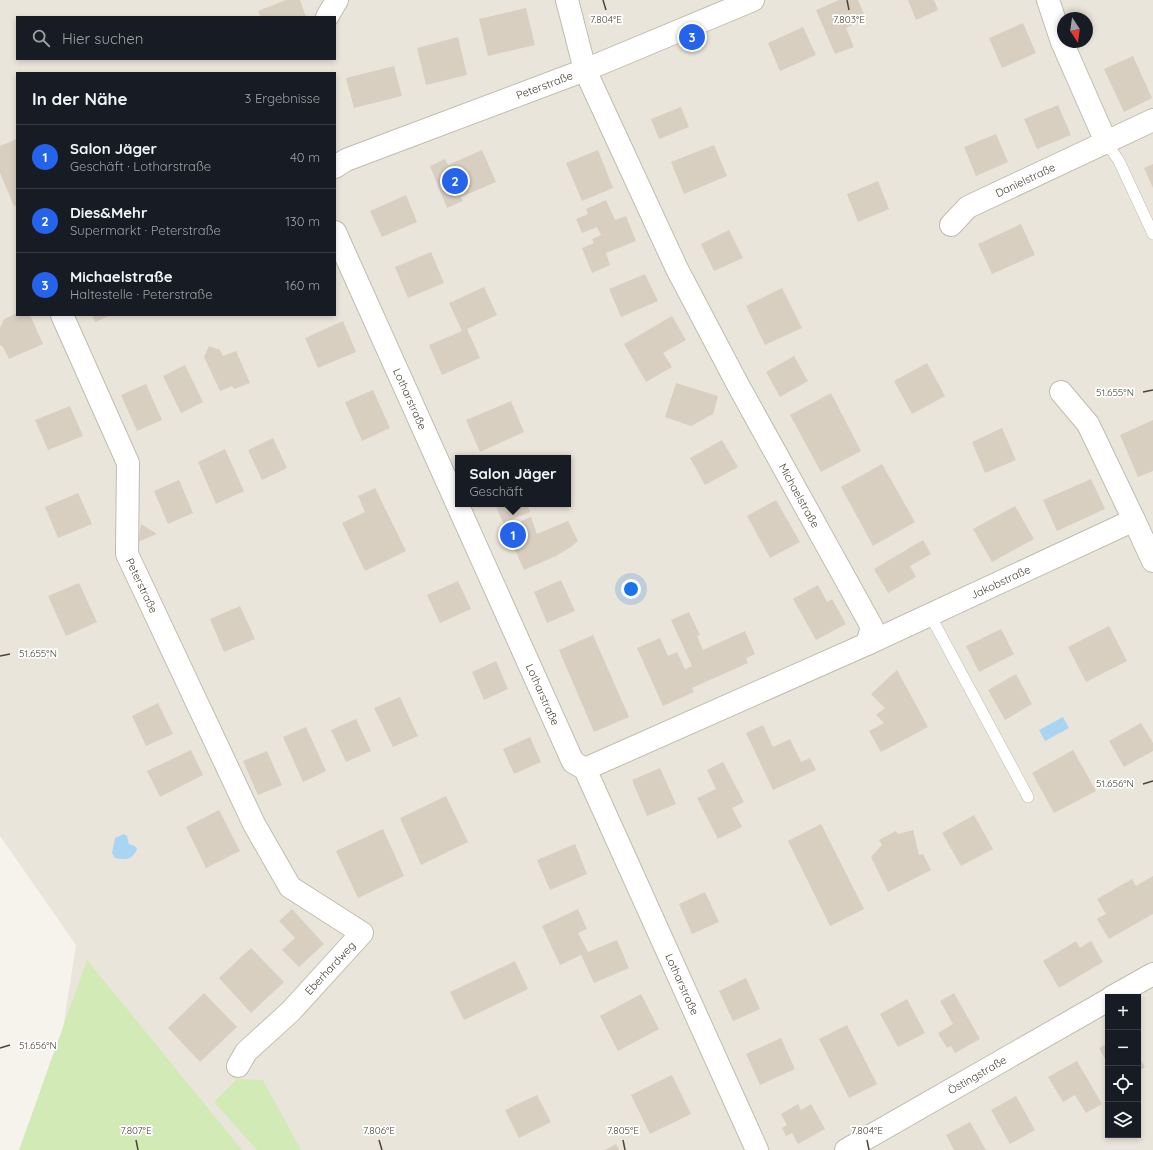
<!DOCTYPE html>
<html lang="de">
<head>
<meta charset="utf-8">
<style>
	body { margin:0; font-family:Quicksand,sans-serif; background:#242831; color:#f1f3f6 }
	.controls { position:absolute; right:12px; bottom:12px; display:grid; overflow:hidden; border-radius:0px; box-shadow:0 2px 6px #0003 }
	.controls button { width:36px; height:36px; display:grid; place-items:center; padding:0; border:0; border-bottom:1px solid #363941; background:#171b24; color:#f1f3f6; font:20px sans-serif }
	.compass { position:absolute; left:1057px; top:12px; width:36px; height:36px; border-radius:50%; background:#171b24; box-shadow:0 2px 6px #0003; rotate:167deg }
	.you { position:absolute; left:631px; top:589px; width:14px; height:14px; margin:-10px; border:3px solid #fff; border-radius:50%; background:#1a73e8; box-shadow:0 0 0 6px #1a73e833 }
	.badge { display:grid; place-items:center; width:26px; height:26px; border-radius:50%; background:#2563eb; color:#fff; font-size:13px; font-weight:700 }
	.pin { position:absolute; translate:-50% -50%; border:2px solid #fff; box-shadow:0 1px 4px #0006 }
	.popup { position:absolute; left:455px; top:455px; width:116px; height:52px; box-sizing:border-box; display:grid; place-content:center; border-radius:0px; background:#171b24; filter:drop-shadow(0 1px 3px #0005); font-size:13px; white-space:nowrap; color:#9ea1a6 }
	.popup b { font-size:15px; color:#f1f3f6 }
	.popup::after { content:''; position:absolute; left:50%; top:100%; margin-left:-8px; border:8px solid transparent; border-top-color:#171b24 }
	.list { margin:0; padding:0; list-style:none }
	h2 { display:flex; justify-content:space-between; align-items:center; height:52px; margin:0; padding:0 16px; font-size:17px }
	h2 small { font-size:13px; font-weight:400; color:#9ea1a6 }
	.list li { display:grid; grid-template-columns:26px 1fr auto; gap:12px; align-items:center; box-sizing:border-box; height:64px; padding:0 16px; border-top:1px solid #363941 }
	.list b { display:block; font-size:15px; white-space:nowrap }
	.list p { margin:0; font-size:13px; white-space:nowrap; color:#9ea1a6 }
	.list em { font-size:13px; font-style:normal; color:#9ea1a6 }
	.icon { flex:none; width:22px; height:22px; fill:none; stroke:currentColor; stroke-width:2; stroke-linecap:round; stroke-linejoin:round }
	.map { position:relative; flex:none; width:1153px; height:1150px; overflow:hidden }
	.search { position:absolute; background:#171b24; box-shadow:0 2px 6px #0003; left:16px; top:16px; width:320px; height:44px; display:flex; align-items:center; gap:10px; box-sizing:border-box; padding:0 14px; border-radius:0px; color:#9ea1a6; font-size:15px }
	.panel { position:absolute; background:#171b24; box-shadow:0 2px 6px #0003; left:16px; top:72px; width:320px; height:244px; border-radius:0px }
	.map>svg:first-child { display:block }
	.residential { fill:#eae5da; fill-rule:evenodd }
	.green { fill:#d2eab5 }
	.water { fill:#a9d4f2 }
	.building { fill:#d8cfc1 }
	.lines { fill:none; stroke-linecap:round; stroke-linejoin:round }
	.service-casing { stroke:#c2bbae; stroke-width:12 }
	.minor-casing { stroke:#c2bbae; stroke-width:24 }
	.tertiary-casing { stroke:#c2bbae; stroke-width:24 }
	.service { stroke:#fff; stroke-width:11 }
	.minor { stroke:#fff; stroke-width:22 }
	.tertiary { stroke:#fff; stroke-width:22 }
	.ticks { fill:none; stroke:#4b4439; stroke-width:1.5 }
	.labels { text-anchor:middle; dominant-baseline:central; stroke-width:3.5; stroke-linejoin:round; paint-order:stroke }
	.street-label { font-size:11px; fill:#4b4439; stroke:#fff }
	.ticks-label { font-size:10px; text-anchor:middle; fill:#4b4439; stroke:#fff; stroke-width:3.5; stroke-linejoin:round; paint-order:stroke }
</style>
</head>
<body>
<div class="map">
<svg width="1153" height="1150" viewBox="0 0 1153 1150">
	<rect width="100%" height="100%" fill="#f6f3ec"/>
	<path class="residential" d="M0,0H1153V1150H44L76,945L0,836ZM17,17H335V59H17ZM1063,18H1087V42H1063ZM17,73H335V315H17ZM458,458H568V504H458ZM1108,997H1138V1135H1108Z"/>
	<g class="green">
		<polygon points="87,960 242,1150 19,1150"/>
		<polygon points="237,1079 263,1080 301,1150 257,1150 214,1102"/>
	</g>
	<g class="water">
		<polygon points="1063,717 1069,728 1045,741 1039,730"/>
		<path d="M124,834L127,836L129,844L135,846L137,849C132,860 126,860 115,858L112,853L115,838Z"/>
	</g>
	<g class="building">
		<polygon points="286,0 300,0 306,17 261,17 258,11"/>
		<polygon points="839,0 858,0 866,19 846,28 854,47 835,54 816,10"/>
		<polygon points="908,0 934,0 938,10 916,20"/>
		<polygon points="526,8 535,45 488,56 479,19"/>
		<polygon points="1023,23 1036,53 1002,68 989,38"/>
		<polygon points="803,27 816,55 780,71 768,43"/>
		<polygon points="458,37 467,75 426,85 417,48"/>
		<polygon points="1133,56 1152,98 1124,112 1104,69"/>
		<polygon points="394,66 402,96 354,108 346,78"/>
		<polygon points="1058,105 1071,135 1037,149 1024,119"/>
		<polygon points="681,107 689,127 659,139 651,119"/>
		<polygon points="996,134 1008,162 976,176 964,147"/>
		<polygon points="17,139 17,205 14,206 0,173 0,146"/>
		<polygon points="714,145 727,176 684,194 671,162"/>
		<polygon points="482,150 496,182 461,197 463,201 447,208 430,166 445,159 448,165"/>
		<polygon points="598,150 613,188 582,201 566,163"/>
		<polygon points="1153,164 1153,188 1144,168"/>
		<polygon points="878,181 889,209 858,222 847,194"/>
		<polygon points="406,195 417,222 382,237 370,211"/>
		<polygon points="606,200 615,220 626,216 636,241 606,253 610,265 592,273 582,248 594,243 592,239 601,235 597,227 582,233 576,219 588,214 586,209"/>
		<polygon points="1021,224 1035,255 992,274 978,244"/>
		<polygon points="729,230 743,258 714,271 701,244"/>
		<polygon points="431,252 444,283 408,298 395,267"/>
		<polygon points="645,274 658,301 621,317 609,289"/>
		<polygon points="484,287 497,315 467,329 480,358 442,375 429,345 462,331 449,303"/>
		<polygon points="782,288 802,328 765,345 746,306"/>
		<polygon points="17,313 17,315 30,315 43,344 9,359 3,347 0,345 0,328 4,319"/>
		<polygon points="92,315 111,315 95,322"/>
		<polygon points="672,316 686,340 663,353 672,367 646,382 624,344"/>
		<polygon points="343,321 356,352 318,368 305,338"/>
		<polygon points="209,346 220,350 223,356 236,351 250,383 234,389 232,386 220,391 204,357"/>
		<polygon points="794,356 808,381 780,397 766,372"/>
		<polygon points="927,363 945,396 912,414 894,381"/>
		<polygon points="185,365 203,402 181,413 163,376"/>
		<polygon points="676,383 718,396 713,414 691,426 665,417"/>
		<polygon points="146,384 162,420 137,431 121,395"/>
		<polygon points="373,390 390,428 362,441 345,402"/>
		<polygon points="831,393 861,451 821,472 790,415"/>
		<polygon points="511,401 524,432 480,452 466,420"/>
		<polygon points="70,406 83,436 48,450 35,420"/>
		<polygon points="1153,420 1153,471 1138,477 1120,435"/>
		<polygon points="1002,428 1016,460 985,473 972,442"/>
		<polygon points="273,438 287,468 262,480 248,450"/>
		<polygon points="722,440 738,467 705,485 690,458"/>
		<polygon points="225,449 244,491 216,504 198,462"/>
		<polygon points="882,464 915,522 873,546 841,487"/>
		<polygon points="1091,479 1105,509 1057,531 1043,500"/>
		<polygon points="179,480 193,513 168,524 154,491"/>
		<polygon points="375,488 406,551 365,571 342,523 365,512 358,496"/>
		<polygon points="78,493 92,524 58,538 45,507"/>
		<polygon points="776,500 800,542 770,558 747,516"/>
		<polygon points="495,504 527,504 530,512 503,523"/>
		<polygon points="1015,506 1034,539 992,562 973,529"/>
		<polygon points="531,517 537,534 568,521 578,541 571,547 556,556 524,570 505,528"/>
		<polygon points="141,524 157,534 138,542"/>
		<polygon points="923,540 931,554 910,566 916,577 888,593 874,569"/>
		<polygon points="561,580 575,611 547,623 534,592"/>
		<polygon points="458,581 471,609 440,623 427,595"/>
		<polygon points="79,583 97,622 66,636 48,596"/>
		<polygon points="818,585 827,602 832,599 846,624 816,640 793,599"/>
		<polygon points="240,606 255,639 224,652 210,619"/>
		<polygon points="689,612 700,635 697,636 703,650 745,631 755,654 746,658 748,663 692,688 694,692 663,706 637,648 660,638 668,656 677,652 685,669 692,666 671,620"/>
		<polygon points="1109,626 1127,661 1086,682 1068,647"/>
		<polygon points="1001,629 1014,654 979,672 966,646"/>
		<polygon points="593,635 629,717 594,732 559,650"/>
		<polygon points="496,661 508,689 484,700 472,672"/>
		<polygon points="897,670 928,727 881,752 869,731 884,723 876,715 885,708 871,694"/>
		<polygon points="1016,674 1032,704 1005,720 988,690"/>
		<polygon points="400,697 418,736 393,747 374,708"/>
		<polygon points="158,703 173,734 146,746 132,716"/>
		<polygon points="356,719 371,751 346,762 331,730"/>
		<polygon points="1141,723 1153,743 1153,751 1124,767 1109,741"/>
		<polygon points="763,725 773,747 790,739 801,762 810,758 816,770 773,790 746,733"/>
		<polygon points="306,727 326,771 303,782 283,737"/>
		<polygon points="530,737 541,762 514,774 503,749"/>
		<polygon points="191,750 203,775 160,797 147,771"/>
		<polygon points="1073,750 1096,791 1054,813 1032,773"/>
		<polygon points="267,751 282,785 258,795 243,761"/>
		<polygon points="723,762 744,802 732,808 742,827 718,839 697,798 716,789 707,770"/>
		<polygon points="660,768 676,804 647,816 632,780"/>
		<polygon points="446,796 468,842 421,865 400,818"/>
		<polygon points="219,810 240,851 206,868 186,827"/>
		<polygon points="974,815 993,849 961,866 942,833"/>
		<polygon points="821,824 864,909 830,926 788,841"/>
		<polygon points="383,829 404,876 358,898 336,851"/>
		<polygon points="913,830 919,855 923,854 931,870 888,892 871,857 882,845 879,840 896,831 898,834"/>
		<polygon points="575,844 587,874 550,890 537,860"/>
		<polygon points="1153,876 1153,914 1109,939 1097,919 1106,914 1097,899 1132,879 1136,886"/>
		<polygon points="705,892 719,922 692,934 679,904"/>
		<polygon points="292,909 324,944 299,967 282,950 295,938 279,921"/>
		<polygon points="578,909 587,929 578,933 588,952 617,940 629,968 594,983 581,955 560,965 542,926"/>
		<polygon points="1076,941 1080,948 1091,941 1103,962 1059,988 1043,961"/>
		<polygon points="251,948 284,982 251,1013 219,978"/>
		<polygon points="515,961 528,989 464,1020 450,992"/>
		<polygon points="746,978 760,1009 733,1021 719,991"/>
		<polygon points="204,993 237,1027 200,1062 168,1028"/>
		<polygon points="954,993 980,1039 955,1053 951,1046 947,1048 938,1033 953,1024 940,1001"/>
		<polygon points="641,994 659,1029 618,1051 600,1016"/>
		<polygon points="907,999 925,1033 898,1047 880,1014"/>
		<polygon points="847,1025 877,1084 849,1098 819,1039"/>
		<polygon points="781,1038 795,1069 760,1085 746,1054"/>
		<polygon points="1108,1043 1108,1064 1099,1048"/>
		<polygon points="1138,1056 1145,1067 1138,1071"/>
		<polygon points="1077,1061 1102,1104 1086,1113 1075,1095 1063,1102 1048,1077"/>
		<polygon points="672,1075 691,1114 650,1134 631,1095"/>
		<polygon points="537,1095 551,1122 519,1138 505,1110"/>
		<polygon points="1016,1096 1035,1130 1010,1144 991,1110"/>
		<polygon points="798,1104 801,1110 811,1104 825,1129 798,1144 792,1133 786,1136 782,1128 787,1125 781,1114"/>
		<polygon points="970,1122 986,1150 954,1150 946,1135"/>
		<polygon points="616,1144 619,1150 605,1150"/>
	</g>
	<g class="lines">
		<defs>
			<g id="service">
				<polyline points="1106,142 1119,161 1153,234"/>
				<polyline points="930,615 1028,797"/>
			</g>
			<g id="minor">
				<path id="s1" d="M567,0L585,70L677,269L738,385L872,627L867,644L585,769"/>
				<polyline points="1048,0 1062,42 1106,142"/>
				<polyline points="327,17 337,0"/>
				<path id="s2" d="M335,167L346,160L367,152L585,70L753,0"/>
				<path id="s3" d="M951,225L968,207L1153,120"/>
				<path id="s4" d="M335,232L573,762L585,769L757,1150"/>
				<path id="s5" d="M62,315L128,463L127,554L254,824L290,887L362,933L291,1011L246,1052L238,1066"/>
				<polyline points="1061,392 1088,424 1134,520"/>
				<path id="s6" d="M867,644L1134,520L1153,561"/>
			</g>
			<g id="tertiary">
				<polyline points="1112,997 1153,974"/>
				<path id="s7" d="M846,1150L1108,1000"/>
			</g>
		</defs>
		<use href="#service" class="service-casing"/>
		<use href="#minor" class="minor-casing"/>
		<use href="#tertiary" class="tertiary-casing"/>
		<use href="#service" class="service"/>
		<use href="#minor" class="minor"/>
		<use href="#tertiary" class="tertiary"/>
	</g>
	<path class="ticks" d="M603,0L606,10M847,0L849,10M1143,392L1153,390M0,656L10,654M1143,784L1153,781M0,1048L10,1045M136,1140L138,1150M379,1140L382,1150M623,1140L625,1150M867,1140L869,1150"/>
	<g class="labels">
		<g class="street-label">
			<text stroke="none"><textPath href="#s2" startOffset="225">Peterstraße</textPath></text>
			<text stroke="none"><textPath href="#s3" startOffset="88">Danielstraße</textPath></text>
			<text stroke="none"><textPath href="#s4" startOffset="183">Lotharstraße</textPath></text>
			<text stroke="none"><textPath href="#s1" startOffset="549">Michaelstraße</textPath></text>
			<text stroke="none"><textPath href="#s6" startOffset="147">Jakobstraße</textPath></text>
			<text stroke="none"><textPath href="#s5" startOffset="288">Peterstraße</textPath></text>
			<text stroke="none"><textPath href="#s4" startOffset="507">Lotharstraße</textPath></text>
			<text transform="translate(330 968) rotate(-47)">Eberhardweg</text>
			<text stroke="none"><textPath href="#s4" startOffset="831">Lotharstraße</textPath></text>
			<text stroke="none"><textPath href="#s7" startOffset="151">Östingstraße</textPath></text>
		</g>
	</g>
	<g class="ticks-label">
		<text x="606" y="23">7.804°E</text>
		<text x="849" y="23">7.803°E</text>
		<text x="1115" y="396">51.655°N</text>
		<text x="38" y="657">51.655°N</text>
		<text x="1115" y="787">51.656°N</text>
		<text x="38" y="1049">51.656°N</text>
		<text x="136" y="1134">7.807°E</text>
		<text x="379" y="1134">7.806°E</text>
		<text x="623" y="1134">7.805°E</text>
		<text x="867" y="1134">7.804°E</text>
	</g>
</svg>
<div class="controls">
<button>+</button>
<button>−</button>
<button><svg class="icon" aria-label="locate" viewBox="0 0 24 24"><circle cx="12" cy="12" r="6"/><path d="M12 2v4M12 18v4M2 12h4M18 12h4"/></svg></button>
<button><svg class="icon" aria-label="layers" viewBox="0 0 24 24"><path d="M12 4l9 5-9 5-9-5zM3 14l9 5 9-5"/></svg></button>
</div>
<svg class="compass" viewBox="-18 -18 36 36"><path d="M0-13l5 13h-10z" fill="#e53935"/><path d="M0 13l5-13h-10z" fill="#9ea1a6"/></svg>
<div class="you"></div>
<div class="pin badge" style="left:513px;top:535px">1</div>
<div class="popup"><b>Salon Jäger</b>Geschäft</div>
<div class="pin badge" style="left:455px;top:181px">2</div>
<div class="pin badge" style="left:692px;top:37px">3</div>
<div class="search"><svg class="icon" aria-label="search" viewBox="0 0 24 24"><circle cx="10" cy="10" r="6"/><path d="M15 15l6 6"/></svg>Hier suchen</div>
<section class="panel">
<h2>In der Nähe<small>3 Ergebnisse</small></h2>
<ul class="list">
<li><span class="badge">1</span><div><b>Salon Jäger</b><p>Geschäft · Lotharstraße</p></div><em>40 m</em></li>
<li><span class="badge">2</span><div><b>Dies&amp;Mehr</b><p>Supermarkt · Peterstraße</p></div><em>130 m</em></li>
<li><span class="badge">3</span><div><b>Michaelstraße</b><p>Haltestelle · Peterstraße</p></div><em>160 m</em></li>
</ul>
</section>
</div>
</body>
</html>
